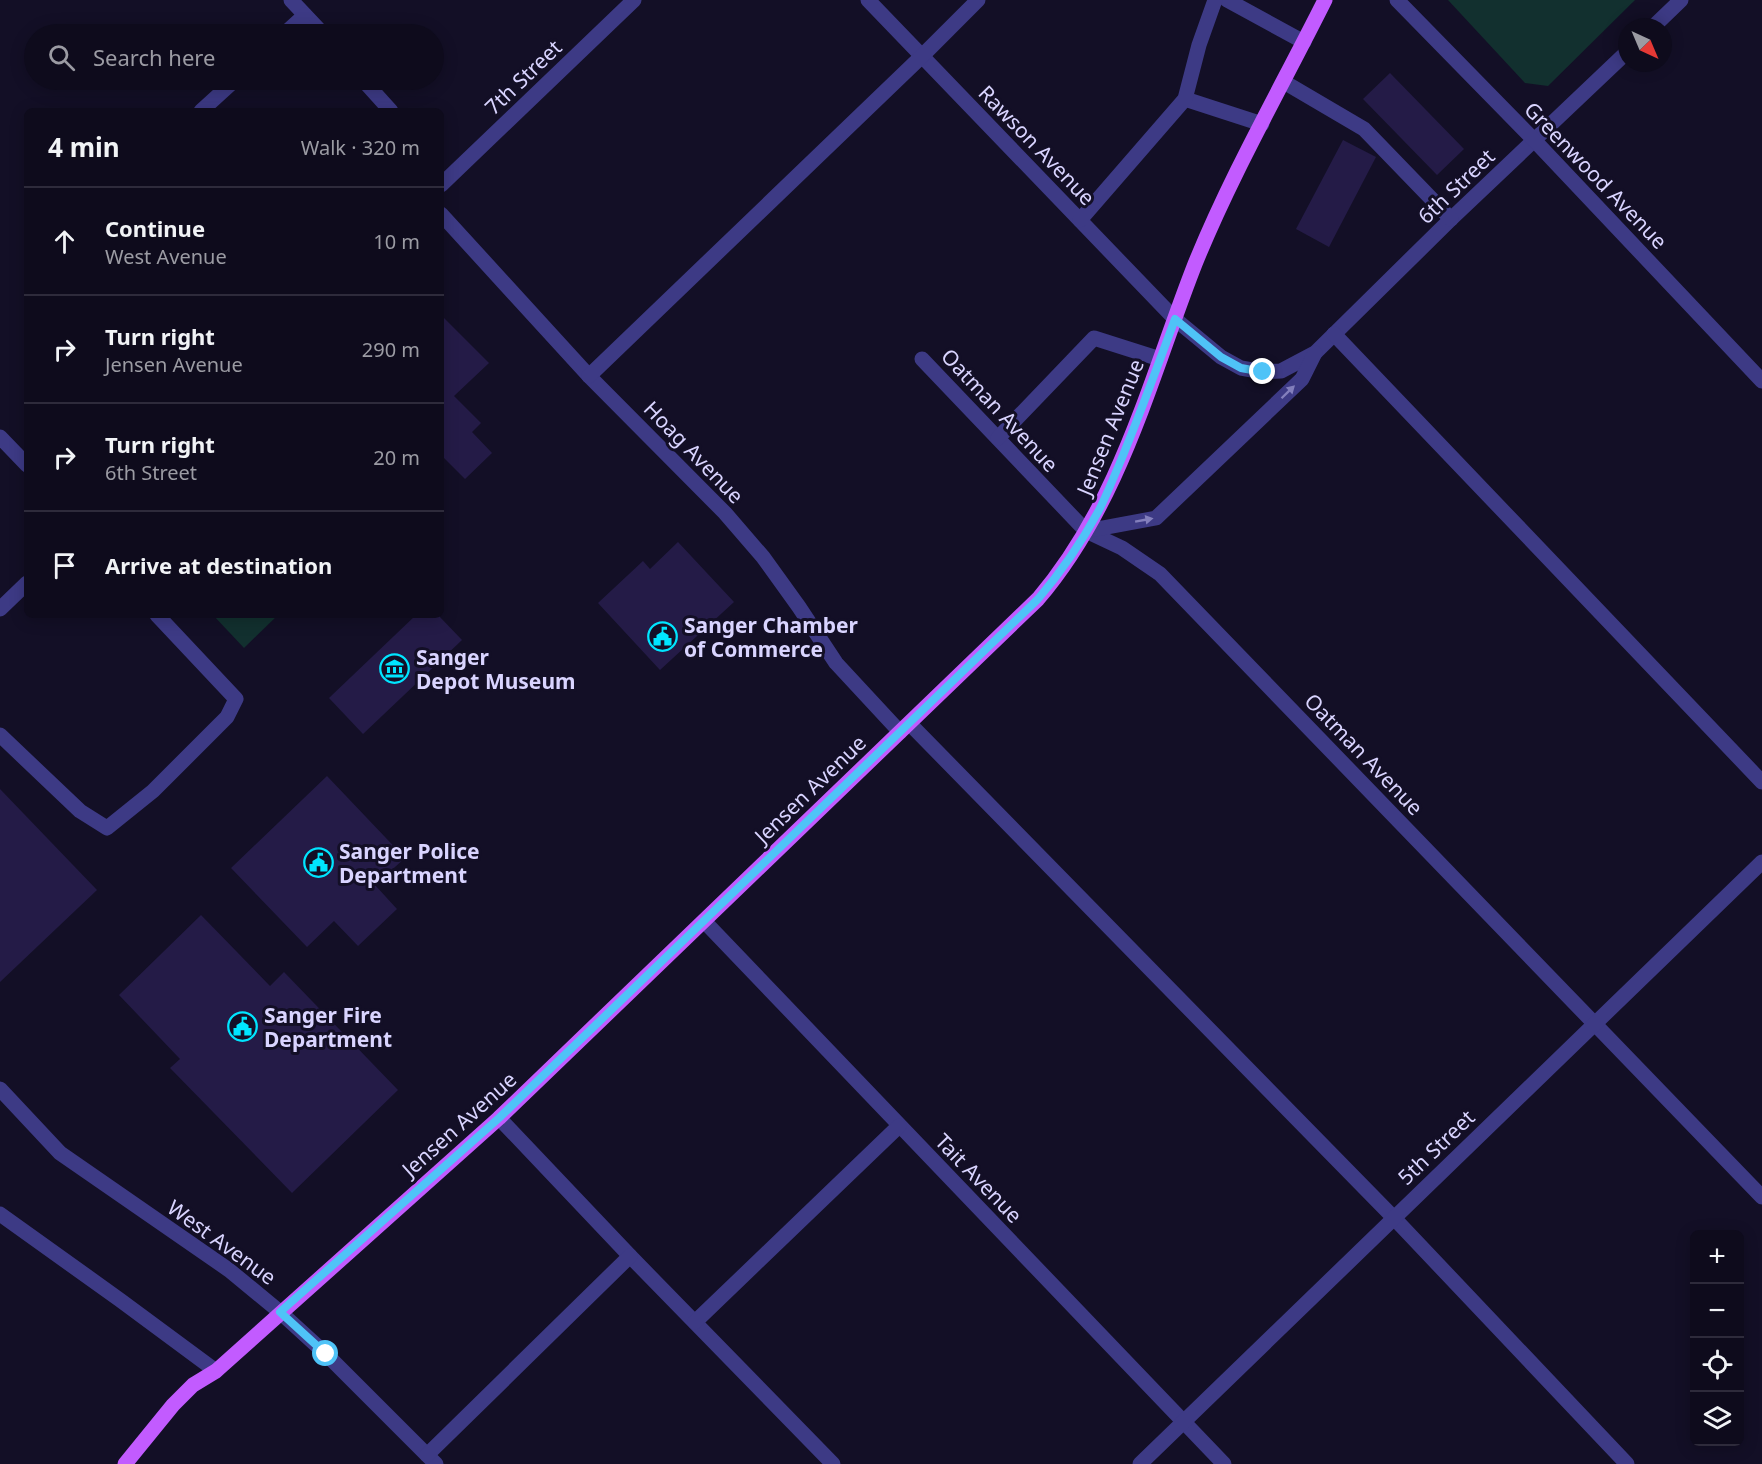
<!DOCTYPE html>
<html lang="en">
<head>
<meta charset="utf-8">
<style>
	body { margin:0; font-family:"Noto Sans",sans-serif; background:#171425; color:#f1f3f6 }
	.controls { position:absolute; right:18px; bottom:18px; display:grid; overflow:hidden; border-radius:9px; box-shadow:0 3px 15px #0003 }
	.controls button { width:54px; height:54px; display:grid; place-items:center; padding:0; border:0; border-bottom:2px solid #2e2b3b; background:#0e0b1c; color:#f1f3f6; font:30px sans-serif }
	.compass { position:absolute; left:1618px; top:18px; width:54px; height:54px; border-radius:50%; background:#0e0b1c; box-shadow:0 3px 15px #0003; rotate:136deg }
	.stop { position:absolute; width:18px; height:18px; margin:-14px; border:4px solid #4fc3f7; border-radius:50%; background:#fff }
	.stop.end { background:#4fc3f7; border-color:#fff; box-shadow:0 2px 6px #0008 }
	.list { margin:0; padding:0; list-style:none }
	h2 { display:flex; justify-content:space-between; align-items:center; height:78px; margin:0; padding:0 24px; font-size:26px }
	h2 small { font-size:20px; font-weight:400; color:#9b9ba3 }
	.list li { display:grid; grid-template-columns:39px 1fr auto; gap:18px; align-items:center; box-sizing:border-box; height:108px; padding:0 24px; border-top:2px solid #2e2b3b }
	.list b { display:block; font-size:22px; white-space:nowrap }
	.list p { margin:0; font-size:20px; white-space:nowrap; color:#9b9ba3 }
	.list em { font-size:20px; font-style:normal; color:#9b9ba3 }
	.icon { flex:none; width:33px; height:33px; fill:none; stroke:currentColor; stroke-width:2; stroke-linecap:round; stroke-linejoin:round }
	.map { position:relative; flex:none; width:1762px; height:1464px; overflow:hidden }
	.search { position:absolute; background:#0e0b1c; box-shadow:0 3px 15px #0003; left:24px; top:24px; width:420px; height:66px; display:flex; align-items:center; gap:15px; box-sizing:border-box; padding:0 21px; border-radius:33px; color:#9b9ba3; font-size:22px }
	.panel { position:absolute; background:#0e0b1c; box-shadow:0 3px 15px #0003; left:24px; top:108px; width:420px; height:510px; border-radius:9px }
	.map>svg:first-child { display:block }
	.green { fill:#12302f }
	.building { fill:#241b47 }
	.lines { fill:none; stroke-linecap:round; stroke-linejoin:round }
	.minor { stroke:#3d3a85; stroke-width:15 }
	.major { stroke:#c25bff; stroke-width:15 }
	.oneway { fill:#837fbc }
	.route { stroke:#4fc3f7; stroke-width:8 }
	.labels { text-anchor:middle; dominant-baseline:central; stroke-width:6; stroke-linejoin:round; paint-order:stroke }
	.street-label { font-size:21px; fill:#d9d4ff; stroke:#130f26 }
	.poi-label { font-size:21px; font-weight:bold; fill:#d9d4ff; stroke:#130f26; text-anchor:start }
</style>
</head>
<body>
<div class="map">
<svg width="1762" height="1464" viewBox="0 0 1762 1464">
	<rect width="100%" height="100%" fill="#130f26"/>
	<g class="green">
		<polygon points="1448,0 1635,0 1548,86 1525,83"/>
		<polygon points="213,615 278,615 244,648"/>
	</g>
	<g class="building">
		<polygon points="1390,73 1464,149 1437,175 1363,99"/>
		<polygon points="1343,140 1376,157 1329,247 1296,229"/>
		<polygon points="441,315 489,363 454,396 481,423 472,432 492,453 465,479 442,456 441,458"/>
		<polygon points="678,542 734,602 660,670 598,603 643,561 650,569"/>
		<polygon points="416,615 438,615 462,640 363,734 329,698"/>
		<polygon points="327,776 405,858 375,885 397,909 358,946 334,921 307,947 231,868"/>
		<polygon points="0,789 97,890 0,982"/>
		<polygon points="201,915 270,986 284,972 398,1090 292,1193 170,1068 180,1059 119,995"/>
	</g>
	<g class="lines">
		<g class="minor">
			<polyline points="291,0 323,34"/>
			<polyline points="868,0 1175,319 1221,357 1241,368 1263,372 1281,371 1315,353 1451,219 1627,52"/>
			<polyline points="1227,0 1304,42"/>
			<polyline points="1397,0 1535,141 1762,381"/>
			<polyline points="1653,27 1681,0"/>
			<polyline points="284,34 305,15"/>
			<polyline points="363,80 391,111"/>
			<polyline points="1284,82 1364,129 1451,219"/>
			<polyline points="1185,99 1262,124"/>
			<polyline points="201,111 235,80"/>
			<polyline points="441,185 634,0"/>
			<polyline points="441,214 589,376 725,513 763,557 799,607 836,663 900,732"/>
			<polyline points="1080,220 1185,99 1199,45 1215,0"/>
			<polyline points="1334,334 1762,782"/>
			<polyline points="922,359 1086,531 1122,548 1160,574 1762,1197"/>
			<polyline points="589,376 922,56 978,0"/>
			<polyline points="0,437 27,465"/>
			<polyline points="998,438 1094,338 1160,359"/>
			<polyline points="1086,531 1156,518 1302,379 1315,353"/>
			<polyline points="0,609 27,583"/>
			<polyline points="910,724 1393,1217 1627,1464"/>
			<polyline points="0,735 80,811 107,828 153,791 227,717 236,699 157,615"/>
			<polyline points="704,921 1224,1464"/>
			<polyline points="0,1089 60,1153 229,1270 280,1312 326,1354 436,1464"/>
			<polyline points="499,1118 630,1256 833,1464"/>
			<polyline points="0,1214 120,1300 216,1371"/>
			<polyline points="695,1322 899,1126"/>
			<polyline points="427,1455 630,1256"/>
			<polyline points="1140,1464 1762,862"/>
		</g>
		<path class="major" d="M125,1464L173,1405L193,1385L216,1371L499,1118L1038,599C1120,503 1150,379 1195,264C1232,173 1281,88 1325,0"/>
	</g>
	<defs><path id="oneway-solid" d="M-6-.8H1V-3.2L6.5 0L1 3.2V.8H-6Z" transform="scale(1.5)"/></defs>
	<g class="oneway">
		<use href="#oneway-solid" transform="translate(1288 392) rotate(-44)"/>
		<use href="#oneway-solid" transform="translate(1144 520) rotate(-10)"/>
	</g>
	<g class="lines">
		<path class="route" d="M326,1354L280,1312L499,1118L1038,599C1061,572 1081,543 1098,512C1106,497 1112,481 1119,465C1139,417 1157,368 1175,319L1221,357L1241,368L1263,372"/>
	</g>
	<defs>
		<symbol id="civic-ring" viewBox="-11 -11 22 22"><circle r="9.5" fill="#130f26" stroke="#00e5ff" stroke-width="1.5"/><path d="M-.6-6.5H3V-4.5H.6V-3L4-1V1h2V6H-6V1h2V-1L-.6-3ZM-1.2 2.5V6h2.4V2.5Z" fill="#00e5ff"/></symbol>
		<symbol id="museum-ring" viewBox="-11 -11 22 22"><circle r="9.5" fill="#130f26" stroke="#00e5ff" stroke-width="1.5"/><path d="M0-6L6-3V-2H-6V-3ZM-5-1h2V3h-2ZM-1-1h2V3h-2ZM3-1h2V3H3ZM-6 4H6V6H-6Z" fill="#00e5ff"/></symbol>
	</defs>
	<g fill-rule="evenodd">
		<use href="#civic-ring" x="646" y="620" width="33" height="33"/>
		<use href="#museum-ring" x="378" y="652" width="33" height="33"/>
		<use href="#civic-ring" x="302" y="846" width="33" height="33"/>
		<use href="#civic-ring" x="226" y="1010" width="33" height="33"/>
	</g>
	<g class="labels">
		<g class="street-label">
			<text transform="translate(523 77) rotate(-44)">7th Street</text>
			<text transform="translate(1037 145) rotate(46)">Rawson Avenue</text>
			<text transform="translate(1596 175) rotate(46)">Greenwood Avenue</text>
			<text transform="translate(1456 186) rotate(-44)">6th Street</text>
			<text transform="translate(1000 410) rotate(47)">Oatman Avenue</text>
			<text transform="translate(1110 427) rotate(-68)">Jensen Avenue</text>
			<text transform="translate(694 452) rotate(46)">Hoag Avenue</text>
			<text transform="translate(1364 754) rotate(46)">Oatman Avenue</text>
			<text transform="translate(810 789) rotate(-44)">Jensen Avenue</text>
			<text transform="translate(459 1124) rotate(-42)">Jensen Avenue</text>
			<text transform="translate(1436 1147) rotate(-44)">5th Street</text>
			<text transform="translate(979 1178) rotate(46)">Tait Avenue</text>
			<text transform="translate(222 1242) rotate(36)">West Avenue</text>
		</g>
		<g class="poi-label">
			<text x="684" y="625">Sanger Chamber<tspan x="684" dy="24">of Commerce</tspan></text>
			<text x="416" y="657">Sanger<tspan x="416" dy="24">Depot Museum</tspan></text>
			<text x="339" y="851">Sanger Police<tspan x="339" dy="24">Department</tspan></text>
			<text x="264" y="1015">Sanger Fire<tspan x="264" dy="24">Department</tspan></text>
		</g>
	</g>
</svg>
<div class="controls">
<button>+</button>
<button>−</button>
<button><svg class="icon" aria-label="locate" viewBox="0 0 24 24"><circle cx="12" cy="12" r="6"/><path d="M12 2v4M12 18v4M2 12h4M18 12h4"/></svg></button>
<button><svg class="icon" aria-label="layers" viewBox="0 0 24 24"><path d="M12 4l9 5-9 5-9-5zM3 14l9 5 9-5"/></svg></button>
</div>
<svg class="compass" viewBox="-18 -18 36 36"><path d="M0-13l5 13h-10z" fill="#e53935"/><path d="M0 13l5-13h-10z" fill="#9b9ba3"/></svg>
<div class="stop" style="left:326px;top:1354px"></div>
<div class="stop end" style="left:1263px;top:372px"></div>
<div class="search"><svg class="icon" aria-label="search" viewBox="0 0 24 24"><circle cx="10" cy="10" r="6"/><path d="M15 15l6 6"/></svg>Search here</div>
<section class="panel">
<h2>4 min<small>Walk · 320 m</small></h2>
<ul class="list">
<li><svg class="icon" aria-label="ahead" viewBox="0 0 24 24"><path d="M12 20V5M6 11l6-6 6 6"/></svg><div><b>Continue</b><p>West Avenue</p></div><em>10 m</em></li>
<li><svg class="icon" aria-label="right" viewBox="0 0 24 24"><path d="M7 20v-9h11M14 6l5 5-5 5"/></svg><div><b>Turn right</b><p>Jensen Avenue</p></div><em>290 m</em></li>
<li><svg class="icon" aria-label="right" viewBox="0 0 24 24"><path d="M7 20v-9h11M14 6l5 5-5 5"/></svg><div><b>Turn right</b><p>6th Street</p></div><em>20 m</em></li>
<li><svg class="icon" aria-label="arrive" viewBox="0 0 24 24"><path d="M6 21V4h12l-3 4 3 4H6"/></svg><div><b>Arrive at destination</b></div></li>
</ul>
</section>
</div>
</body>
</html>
